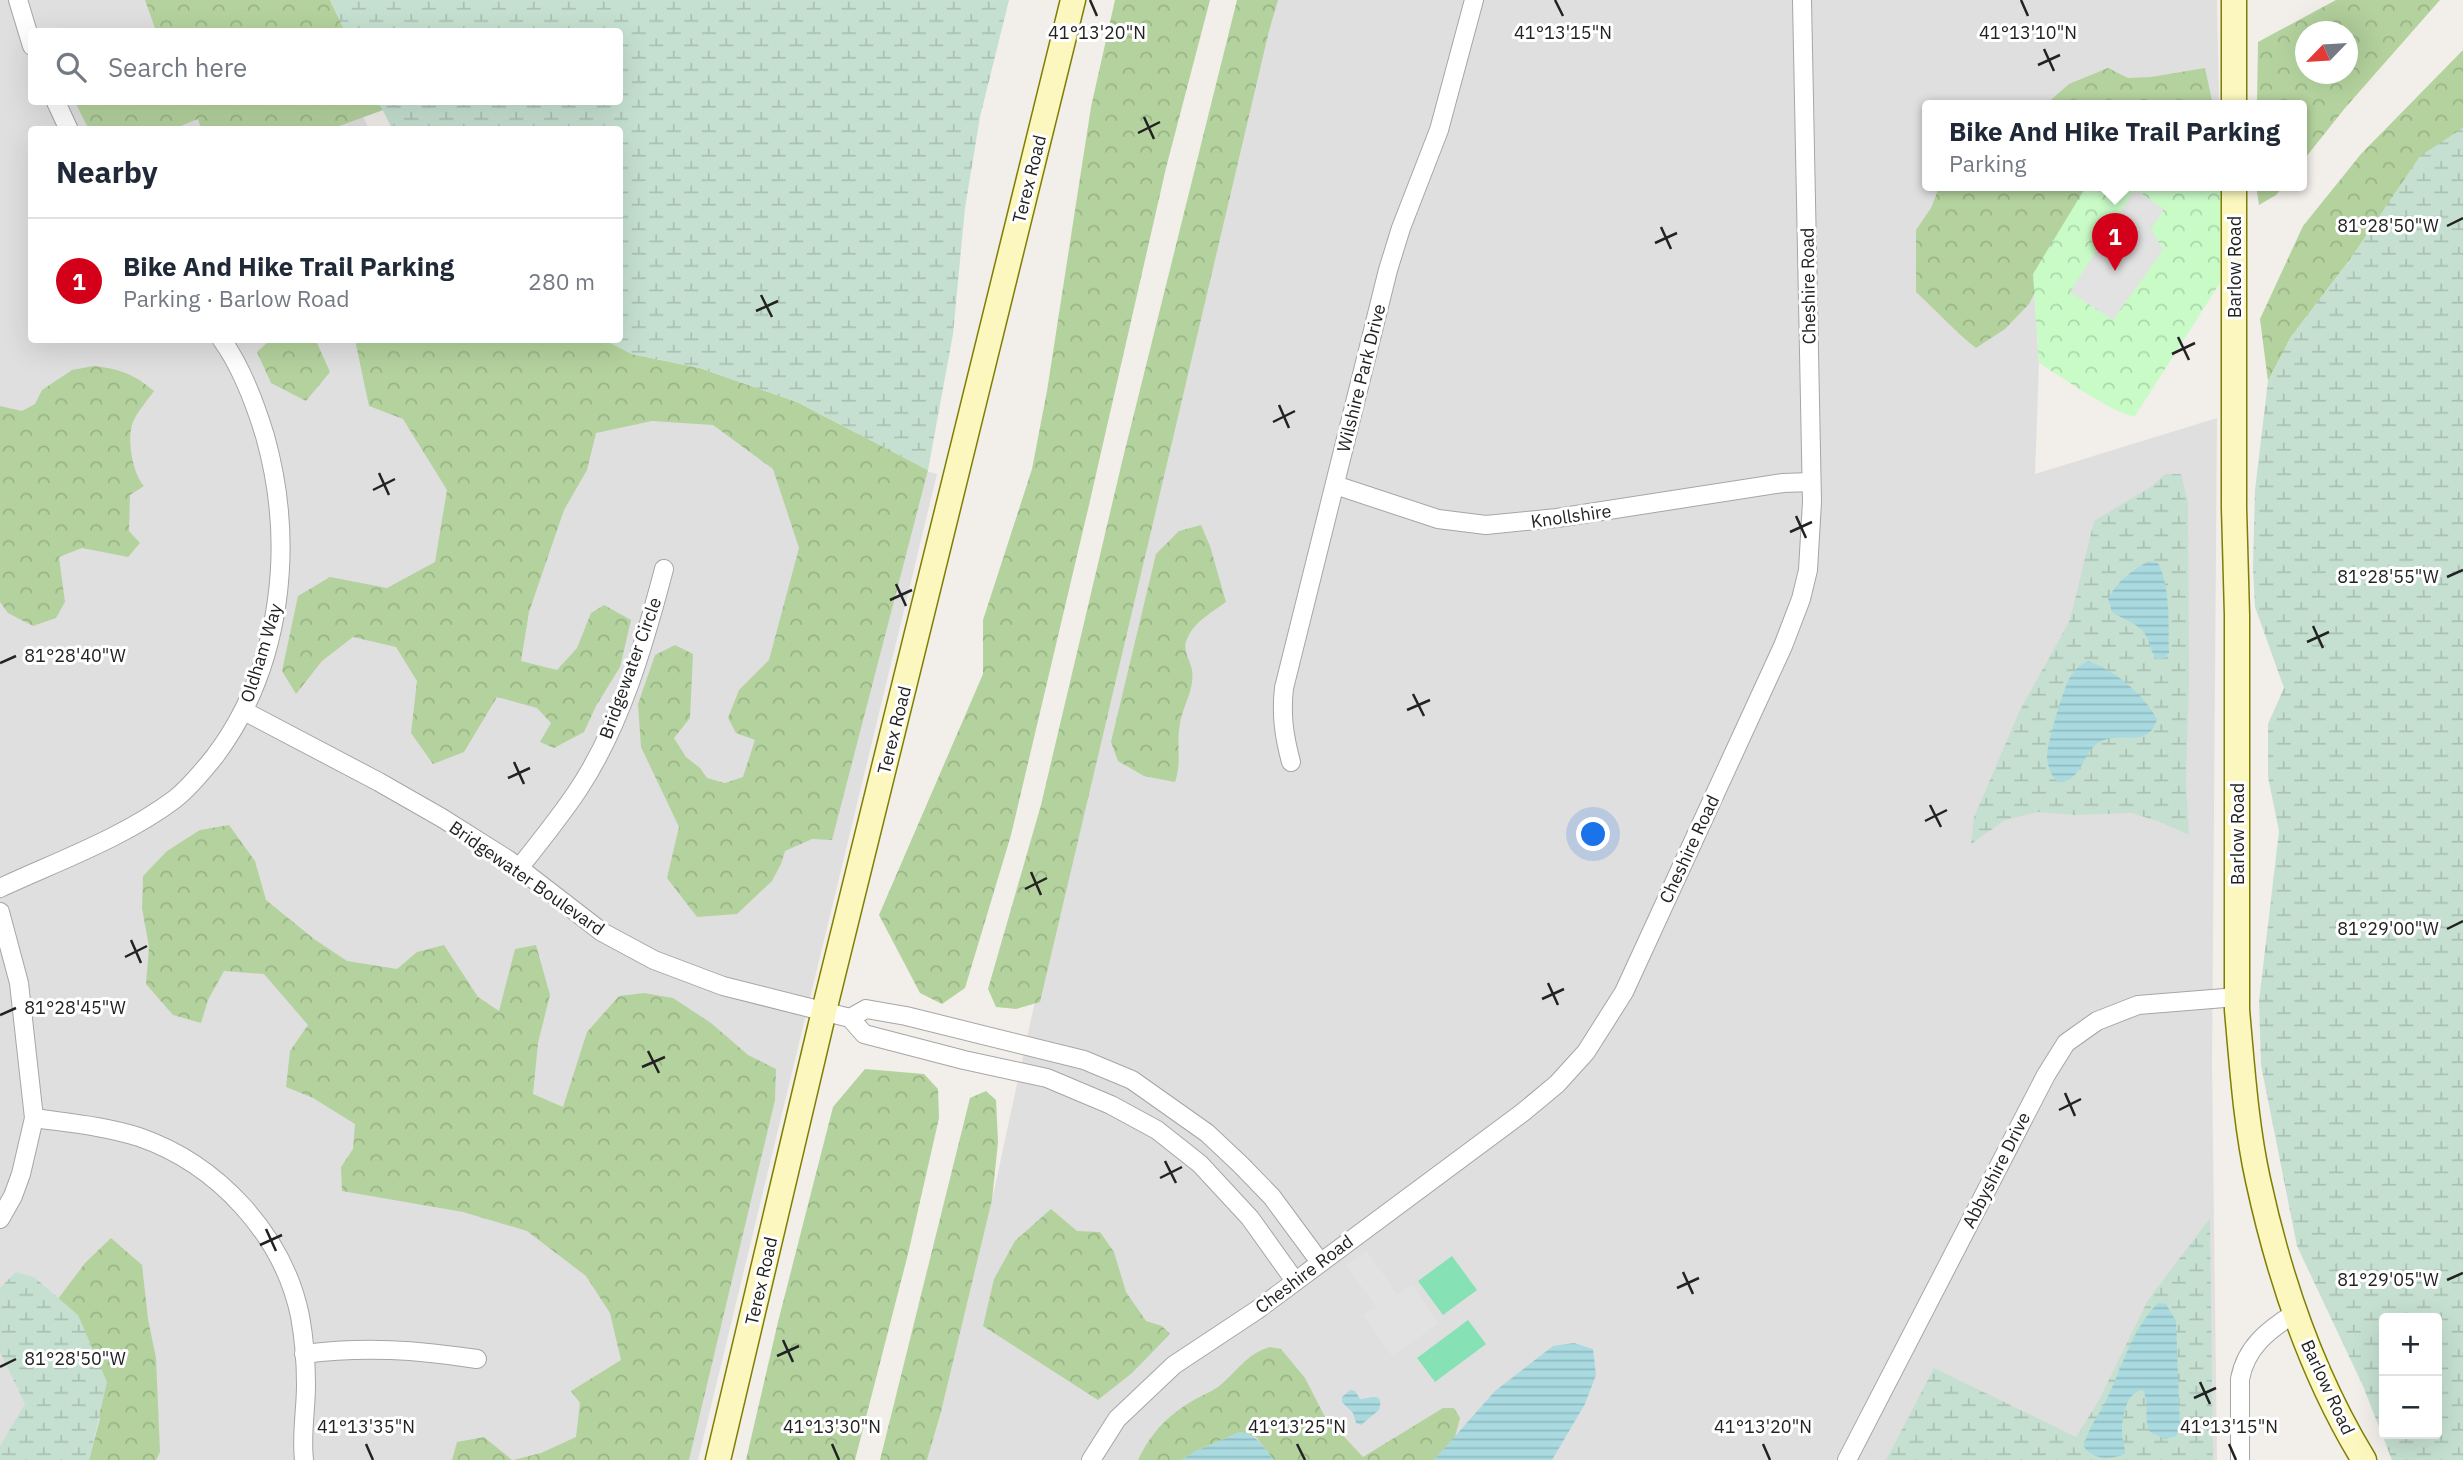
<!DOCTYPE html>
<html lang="en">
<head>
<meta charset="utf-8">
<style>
	body { margin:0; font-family:"IBM Plex Sans",sans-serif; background:#f2f2f3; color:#1f2937 }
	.controls { position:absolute; right:21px; bottom:21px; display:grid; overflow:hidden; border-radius:7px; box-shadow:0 7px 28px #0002 }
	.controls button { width:63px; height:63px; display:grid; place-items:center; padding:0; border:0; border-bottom:2px solid #e0e1e3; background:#fff; color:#1f2937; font:35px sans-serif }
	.compass { position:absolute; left:2295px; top:21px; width:63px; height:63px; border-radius:50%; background:#fff; box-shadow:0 7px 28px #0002; rotate:245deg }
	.you { position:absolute; left:1594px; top:835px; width:24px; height:24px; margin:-18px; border:5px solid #fff; border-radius:50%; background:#1a73e8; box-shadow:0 0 0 10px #1a73e833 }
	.badge { display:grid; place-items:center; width:46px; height:46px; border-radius:50%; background:#d40019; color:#fff; font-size:23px; font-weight:700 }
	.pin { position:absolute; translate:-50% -58px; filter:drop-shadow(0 2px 4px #0008) }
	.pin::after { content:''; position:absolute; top:37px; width:24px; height:21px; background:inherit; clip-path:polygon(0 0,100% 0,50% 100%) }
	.popup { position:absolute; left:1922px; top:100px; width:385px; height:91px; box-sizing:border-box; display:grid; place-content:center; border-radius:7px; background:#fff; filter:drop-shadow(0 2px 5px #0005); font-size:23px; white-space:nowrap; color:#747a83 }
	.popup b { font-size:26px; color:#1f2937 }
	.popup::after { content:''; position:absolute; left:50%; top:100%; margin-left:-14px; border:14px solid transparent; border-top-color:#fff }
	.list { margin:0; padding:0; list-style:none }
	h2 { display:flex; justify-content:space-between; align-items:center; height:91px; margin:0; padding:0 28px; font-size:30px }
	h2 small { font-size:23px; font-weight:400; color:#747a83 }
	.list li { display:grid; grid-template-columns:46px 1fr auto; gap:21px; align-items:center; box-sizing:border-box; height:126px; padding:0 28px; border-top:2px solid #e0e1e3 }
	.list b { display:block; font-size:26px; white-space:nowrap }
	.list p { margin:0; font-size:23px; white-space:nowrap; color:#747a83 }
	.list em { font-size:23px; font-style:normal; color:#747a83 }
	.icon { flex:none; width:38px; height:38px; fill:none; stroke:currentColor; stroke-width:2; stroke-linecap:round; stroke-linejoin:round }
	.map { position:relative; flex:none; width:2463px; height:1460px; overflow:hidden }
	.search { position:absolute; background:#fff; box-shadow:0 7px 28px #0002; left:28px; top:28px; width:595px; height:77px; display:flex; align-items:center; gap:18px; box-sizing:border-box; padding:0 24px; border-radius:7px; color:#747a83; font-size:26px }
	.panel { position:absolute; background:#fff; box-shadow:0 7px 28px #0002; left:28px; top:126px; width:595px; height:217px; border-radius:7px }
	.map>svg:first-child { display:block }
	.residential { fill:#e0dfdf }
	.forest { fill:url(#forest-crowns); fill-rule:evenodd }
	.wetland { fill:url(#wetland-marsh); fill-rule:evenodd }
	.park { fill:url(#park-crowns) }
	.pitch { fill:#86e2b4 }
	.parking { fill:#e2e2e2 }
	.water { fill:url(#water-rules) }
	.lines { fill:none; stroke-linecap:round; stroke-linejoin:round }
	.street-casing { stroke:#a6a6a6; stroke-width:20 }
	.secondary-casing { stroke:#7f7e03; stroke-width:27 }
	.street { stroke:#fff; stroke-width:18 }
	.secondary { stroke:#fbf7be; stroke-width:24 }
	.ticks { fill:none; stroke:#222; stroke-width:2.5 }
	.labels { text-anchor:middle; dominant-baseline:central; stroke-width:6; stroke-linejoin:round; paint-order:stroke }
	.street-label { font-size:18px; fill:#222; stroke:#fff }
	.ticks-label { font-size:18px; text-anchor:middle; fill:#222; stroke:#fff; stroke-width:6; stroke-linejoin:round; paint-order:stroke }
</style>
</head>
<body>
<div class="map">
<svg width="2463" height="1460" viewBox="0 0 2463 1460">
	<defs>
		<pattern id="forest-crowns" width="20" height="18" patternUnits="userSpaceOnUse" patternTransform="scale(1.75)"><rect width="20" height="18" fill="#b3d29d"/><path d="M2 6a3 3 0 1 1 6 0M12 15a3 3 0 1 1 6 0" fill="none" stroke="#9ab487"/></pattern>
		<pattern id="wetland-marsh" width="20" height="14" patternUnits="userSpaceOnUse" patternTransform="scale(1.75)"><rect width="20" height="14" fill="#c5e0d1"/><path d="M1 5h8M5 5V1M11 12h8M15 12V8" fill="none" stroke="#a9c0b3"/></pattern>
		<pattern id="park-crowns" width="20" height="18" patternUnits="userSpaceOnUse" patternTransform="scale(1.75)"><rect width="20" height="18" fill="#c9fbc7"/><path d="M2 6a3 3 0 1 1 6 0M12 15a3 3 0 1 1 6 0" fill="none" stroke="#acd7ab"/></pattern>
		<pattern id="water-rules" width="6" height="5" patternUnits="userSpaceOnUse" patternTransform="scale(1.75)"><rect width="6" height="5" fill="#a9dae0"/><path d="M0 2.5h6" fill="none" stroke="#91bbc0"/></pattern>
	</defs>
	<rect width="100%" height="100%" fill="#f2eee9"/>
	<g class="residential">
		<polygon points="0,0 309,0 324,31 32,32 32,102 356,102 369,129 32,130 32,340 467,340 475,355 937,474 698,1460 0,1460"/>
		<polygon points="1270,0 2217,0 2219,104 1928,105 1928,185 2087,185 2033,274 2039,363 2035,474 2217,418 2212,1065 2217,1460 927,1460 941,1412 992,1200 1045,955"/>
	</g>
	<g class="forest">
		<polygon points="145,0 330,0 345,31 156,31"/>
		<polygon points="1115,0 1210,0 1166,168 1089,505 1011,835 965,988 942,1004 920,993 879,915 983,674 983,620 1032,469 1047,391 1091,107"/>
		<polygon points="1237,0 1278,0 1269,31 1040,1002 1016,1009 996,1007 988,989 1041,805 1122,462"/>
		<path d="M2336,0H2440L2345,108L2302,162V105H2257L2258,42ZM2306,32H2348V74H2306Z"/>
		<polygon points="2463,50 2463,128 2420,157 2351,258 2291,337 2268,381 2260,319 2303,226 2361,154"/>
		<polygon points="2108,68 2128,78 2151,77 2205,68 2213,105 2045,105 2069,84"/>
		<polygon points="75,102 378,102 383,110 331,129 201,129 198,119 173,129 89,130"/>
		<path d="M1940,185H2119L2039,284L2029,304L2005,329L1976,348C1954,331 1937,311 1916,292V230L1931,208Z"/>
		<polygon points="2256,185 2284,185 2276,195 2259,205"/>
		<polygon points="270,340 324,340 317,343 330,372 306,401 271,383 257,352"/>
		<polygon points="355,340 605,340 632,354 700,368 797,402 928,470 832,840 812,839 785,851 781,864 772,881 737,914 697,917 667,878 679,827 641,747 638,704 655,655 675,645 693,654 690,718 674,738 686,757 700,768 707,778 725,783 743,777 755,740 736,733 728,718 739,690 769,660 799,548 773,469 713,425 652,421 596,433 587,470 564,510 529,612 521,661 557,670 577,648 591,613 604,605 631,620 620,667 596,706 584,732 554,748 540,742 551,723 537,708 497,697 464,752 433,764 411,733 417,681 396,647 353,637 322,661 296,694 282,671 298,596 330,577 387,588 435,562 447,490 403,419 369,406"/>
		<path d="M94,366C120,369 134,374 154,391C147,401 135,414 132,425C127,441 133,474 144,486L130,495L129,531L140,543L128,557L82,548L59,557L65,602L56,618L33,626L8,613L0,602V406L22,411L35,404L42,390L72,370Z"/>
		<path d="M1201,525L1210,546L1226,602C1211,613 1194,622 1187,639C1182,651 1190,659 1192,670C1195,688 1183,706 1180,723C1176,743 1182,763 1175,782L1144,776L1118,761L1111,742L1156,554L1179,531Z"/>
		<polygon points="229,825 255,861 266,900 314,939 347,961 397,969 417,952 444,945 478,997 499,1011 515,949 536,945 550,995 538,1043 533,1094 563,1107 587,1032 619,996 644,993 673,998 711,1023 748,1055 776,1069 775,1100 689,1460 513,1460 541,1453 576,1437 580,1403 571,1391 621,1360 610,1313 586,1276 527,1231 463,1212 342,1191 341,1167 353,1149 355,1124 313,1098 286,1087 290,1051 308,1025 264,974 224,971 208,1000 201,1023 173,1015 146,984 149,947 142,908 143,876 167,851 200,830"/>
		<polygon points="865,1069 924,1074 938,1089 939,1118 908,1254 855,1460 746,1460 778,1322 833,1107"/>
		<polygon points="986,1091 996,1100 998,1142 992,1200 941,1412 927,1460 880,1460 970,1098"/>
		<polygon points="1051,1209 1077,1231 1100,1232 1114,1252 1126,1292 1146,1321 1162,1326 1170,1334 1132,1373 1098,1400 983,1326 994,1279 1015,1241"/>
		<polygon points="111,1238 142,1265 148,1319 156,1358 160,1452 156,1460 89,1460 100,1419 58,1299 85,1263"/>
		<path d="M1270,1347L1281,1349L1305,1378L1324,1415L1363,1457L1443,1408H1454L1460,1418L1455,1437L1434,1460H1274L1256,1437L1240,1432L1194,1452L1182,1460H1138C1150,1435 1165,1418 1189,1403C1198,1397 1209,1393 1218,1387C1237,1372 1246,1354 1270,1347Z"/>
		<polygon points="484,1437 512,1460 452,1460 457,1442"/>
	</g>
	<g class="wetland">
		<polygon points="330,0 1009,0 980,117 965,208 953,334 928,470 797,402 700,368 632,354 605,340 620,340 620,130 392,129 379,102 620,102 620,32 345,31"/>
		<path d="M2463,128V1460H2392L2363,1386L2297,1246L2261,1065L2259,1001L2279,831L2268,777V724L2284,688L2255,607L2253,567L2255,490L2268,381L2291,337L2351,258L2420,156ZM2384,1318H2437V1434H2384Z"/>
		<polygon points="2165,474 2181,474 2188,502 2189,682 2186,782 2189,835 2160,822 2132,813 2075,815 2038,812 2005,820 1971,844 1974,817 2020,710 2070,620 2094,521 2152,486"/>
		<polygon points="2210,1218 2213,1460 1886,1460 1934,1368 2076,1437 2098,1402 2148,1300"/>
		<polygon points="16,1272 34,1277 78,1315 107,1382 89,1460 0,1460 0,1446 25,1404 0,1352 0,1288"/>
	</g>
	<path class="park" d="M2087,185H2221L2220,283L2135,416C2117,416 2057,374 2039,363L2033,274Z"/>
	<g class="pitch">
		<polygon points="1452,1256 1477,1290 1443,1315 1418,1281"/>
		<polygon points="1468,1320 1486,1344 1435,1382 1417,1358"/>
	</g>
	<g class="parking">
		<polygon points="2135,189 2164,209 2151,229 2163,250 2113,320 2070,292"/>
		<polygon points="1367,1251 1397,1294 1412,1284 1439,1323 1392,1356 1363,1316 1376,1307 1346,1265"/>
	</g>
	<g class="water">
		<path d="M2149,561L2158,563C2171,588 2168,625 2169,653L2164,658L2157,659C2149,649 2150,642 2145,634C2138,623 2122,619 2112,612L2108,599C2118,580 2131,571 2149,561Z"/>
		<path d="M2088,661C2115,670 2144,695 2157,719C2148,750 2122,730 2100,742C2082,751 2082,783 2058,782C2051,776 2048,767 2047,758C2046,746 2063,691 2069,679C2073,671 2080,665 2088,661Z"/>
		<path d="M2158,1303L2166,1304L2176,1321L2180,1427L2176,1436L2165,1439L2150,1432C2143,1419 2150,1404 2143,1390C2126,1391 2122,1418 2122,1432C2122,1440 2125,1446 2125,1454C2110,1460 2094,1460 2084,1447C2087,1430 2097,1418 2105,1403C2122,1369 2131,1330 2158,1303Z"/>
		<polygon points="1574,1343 1593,1349 1596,1375 1585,1404 1552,1460 1434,1460 1495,1391 1553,1346"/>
		<path d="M1350,1390L1355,1391L1360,1399C1369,1399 1385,1390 1379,1410L1361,1425L1356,1423L1353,1413L1342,1402V1397Z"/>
		<path d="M1240,1432C1256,1433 1264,1448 1274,1460H1182L1194,1452Z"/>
	</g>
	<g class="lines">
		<defs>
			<g id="street">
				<polyline points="18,0 32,46"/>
				<polyline points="56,102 69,130"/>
				<polyline points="1335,485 1438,519 1486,525 1557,518 1783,483 1811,482"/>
				<polyline points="244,711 379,782 442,818 510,861 602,932 654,960 723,986 850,1018 864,1034 964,1060 1047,1078 1111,1105 1157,1130 1200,1164 1250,1218 1295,1281"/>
				<path d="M1291,762C1284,736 1281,715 1284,688L1388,270L1401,228L1439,130L1474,0"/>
				<path d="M519,868C539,843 560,817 578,790C621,725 644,645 664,569"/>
				<path d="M0,888C58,861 123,838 175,799C190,787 203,771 215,756C283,665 295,543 265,436C255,403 242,368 222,340"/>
				<polyline points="0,912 19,983 34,1118 21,1174 13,1196 0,1219"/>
				<polyline points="850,1018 866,1009 906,1016 1084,1060 1132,1080 1207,1133 1241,1165 1272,1197 1320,1262"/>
				<path d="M34,1118C69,1123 105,1126 139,1137C217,1164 283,1234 300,1316C304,1338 306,1363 306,1385C306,1410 301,1435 304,1460"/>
				<path d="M304,1354C365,1346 417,1350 477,1359"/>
				<polyline points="1091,1460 1117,1419 1174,1365 1257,1310 1522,1113 1557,1084 1586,1052 1624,992 1783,646 1801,599 1808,570 1812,502 1802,0"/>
				<polyline points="1847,1460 2046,1075 2066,1043 2097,1021 2138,1005 2237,997"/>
				<path d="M2240,1460V1379C2246,1347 2268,1330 2295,1313"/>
			</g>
			<g id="secondary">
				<polyline points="2234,105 2234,0"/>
				<path d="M2234,185V508L2237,615V1010C2242,1065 2246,1126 2258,1180C2279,1277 2312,1375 2364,1460"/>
				<polyline points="718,1460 824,1011 1073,0"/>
			</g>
		</defs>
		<use href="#street" class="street-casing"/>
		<use href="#secondary" class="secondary-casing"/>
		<use href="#street" class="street"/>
		<use href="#secondary" class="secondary"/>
	</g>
	<path class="ticks" d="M1090,0L1097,16M1555,0L1563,16M2021,0L2028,16M2044,49L2054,71M2038,65L2060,55M1144,117L1154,139M1138,133L1160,122M2447,226L2463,218M1661,227L1671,249M1655,243L1677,233M761,295L772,317M756,311L778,301M2178,337L2189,360M2172,354L2195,343M1279,405L1289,428M1273,422L1295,411M379,473L389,495M373,490L395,479M1796,516L1806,538M1790,532L1812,522M2447,577L2463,570M896,584L906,606M890,600L912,590M2313,626L2323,648M2307,642L2329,632M0,663L16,656M1413,694L1424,716M1407,710L1430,700M514,762L524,784M508,778L530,768M1930,805L1941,827M1925,821L1947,810M1031,872L1041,895M1025,889L1047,878M2447,929L2463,921M131,940L141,963M125,957L147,946M1548,983L1558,1005M1542,999L1564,989M0,1015L16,1008M648,1051L659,1073M642,1067L665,1057M2065,1093L2075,1116M2059,1110L2081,1099M1165,1161L1176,1183M1160,1178L1182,1167M266,1229L276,1251M260,1245L282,1235M1683,1272L1693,1294M2447,1280L2463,1273M1677,1288L1699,1278M783,1340L793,1362M777,1356L799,1346M0,1367L16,1359M2200,1382L2210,1404M2194,1398L2216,1388M366,1444L373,1460M832,1444L839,1460M1297,1444L1305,1460M1763,1444L1770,1460M2229,1444L2236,1460"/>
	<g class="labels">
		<g class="street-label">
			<text transform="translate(1029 179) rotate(-76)">Terex Road</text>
			<text transform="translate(2234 267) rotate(-90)">Barlow Road</text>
			<text transform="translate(1808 286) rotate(-91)">Cheshire Road</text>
			<text transform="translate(1361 378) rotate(-76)">Wilshire Park Drive</text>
			<text transform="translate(1571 516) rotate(-8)">Knollshire</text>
			<text transform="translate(261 653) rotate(-73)">Oldham Way</text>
			<text transform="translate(630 668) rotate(-70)">Bridgewater Circle</text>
			<text transform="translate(894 730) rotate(-76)">Terex Road</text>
			<text transform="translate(2237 834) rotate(-90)">Barlow Road</text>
			<text transform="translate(1689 849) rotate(-65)">Cheshire Road</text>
			<text transform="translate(527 878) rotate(35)">Bridgewater Boulevard</text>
			<text transform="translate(1996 1170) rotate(-63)">Abbyshire Drive</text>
			<text transform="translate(1304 1274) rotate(-37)">Cheshire Road</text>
			<text transform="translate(761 1281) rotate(-77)">Terex Road</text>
			<text transform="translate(2328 1387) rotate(65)">Barlow Road</text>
		</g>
	</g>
	<g class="ticks-label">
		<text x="1097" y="39">41°13'20"N</text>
		<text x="1563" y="39">41°13'15"N</text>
		<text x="2028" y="39">41°13'10"N</text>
		<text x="2388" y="232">81°28'50"W</text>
		<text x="2388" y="583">81°28'55"W</text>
		<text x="75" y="662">81°28'40"W</text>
		<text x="2388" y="935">81°29'00"W</text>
		<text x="75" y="1014">81°28'45"W</text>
		<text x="2388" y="1286">81°29'05"W</text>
		<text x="75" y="1365">81°28'50"W</text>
		<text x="366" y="1433">41°13'35"N</text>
		<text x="832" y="1433">41°13'30"N</text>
		<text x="1297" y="1433">41°13'25"N</text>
		<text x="1763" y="1433">41°13'20"N</text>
		<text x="2229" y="1433">41°13'15"N</text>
	</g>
</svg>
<div class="controls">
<button>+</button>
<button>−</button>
</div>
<svg class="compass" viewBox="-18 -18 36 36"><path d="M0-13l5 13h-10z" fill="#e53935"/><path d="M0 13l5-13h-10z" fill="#747a83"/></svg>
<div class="you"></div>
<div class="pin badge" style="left:2115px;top:271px">1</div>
<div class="popup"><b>Bike And Hike Trail Parking</b>Parking</div>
<div class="search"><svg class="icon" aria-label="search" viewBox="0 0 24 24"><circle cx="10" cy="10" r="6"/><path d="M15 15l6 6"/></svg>Search here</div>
<section class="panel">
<h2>Nearby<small></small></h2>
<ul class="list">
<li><span class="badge">1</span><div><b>Bike And Hike Trail Parking</b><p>Parking · Barlow Road</p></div><em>280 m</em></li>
</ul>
</section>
</div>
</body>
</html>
